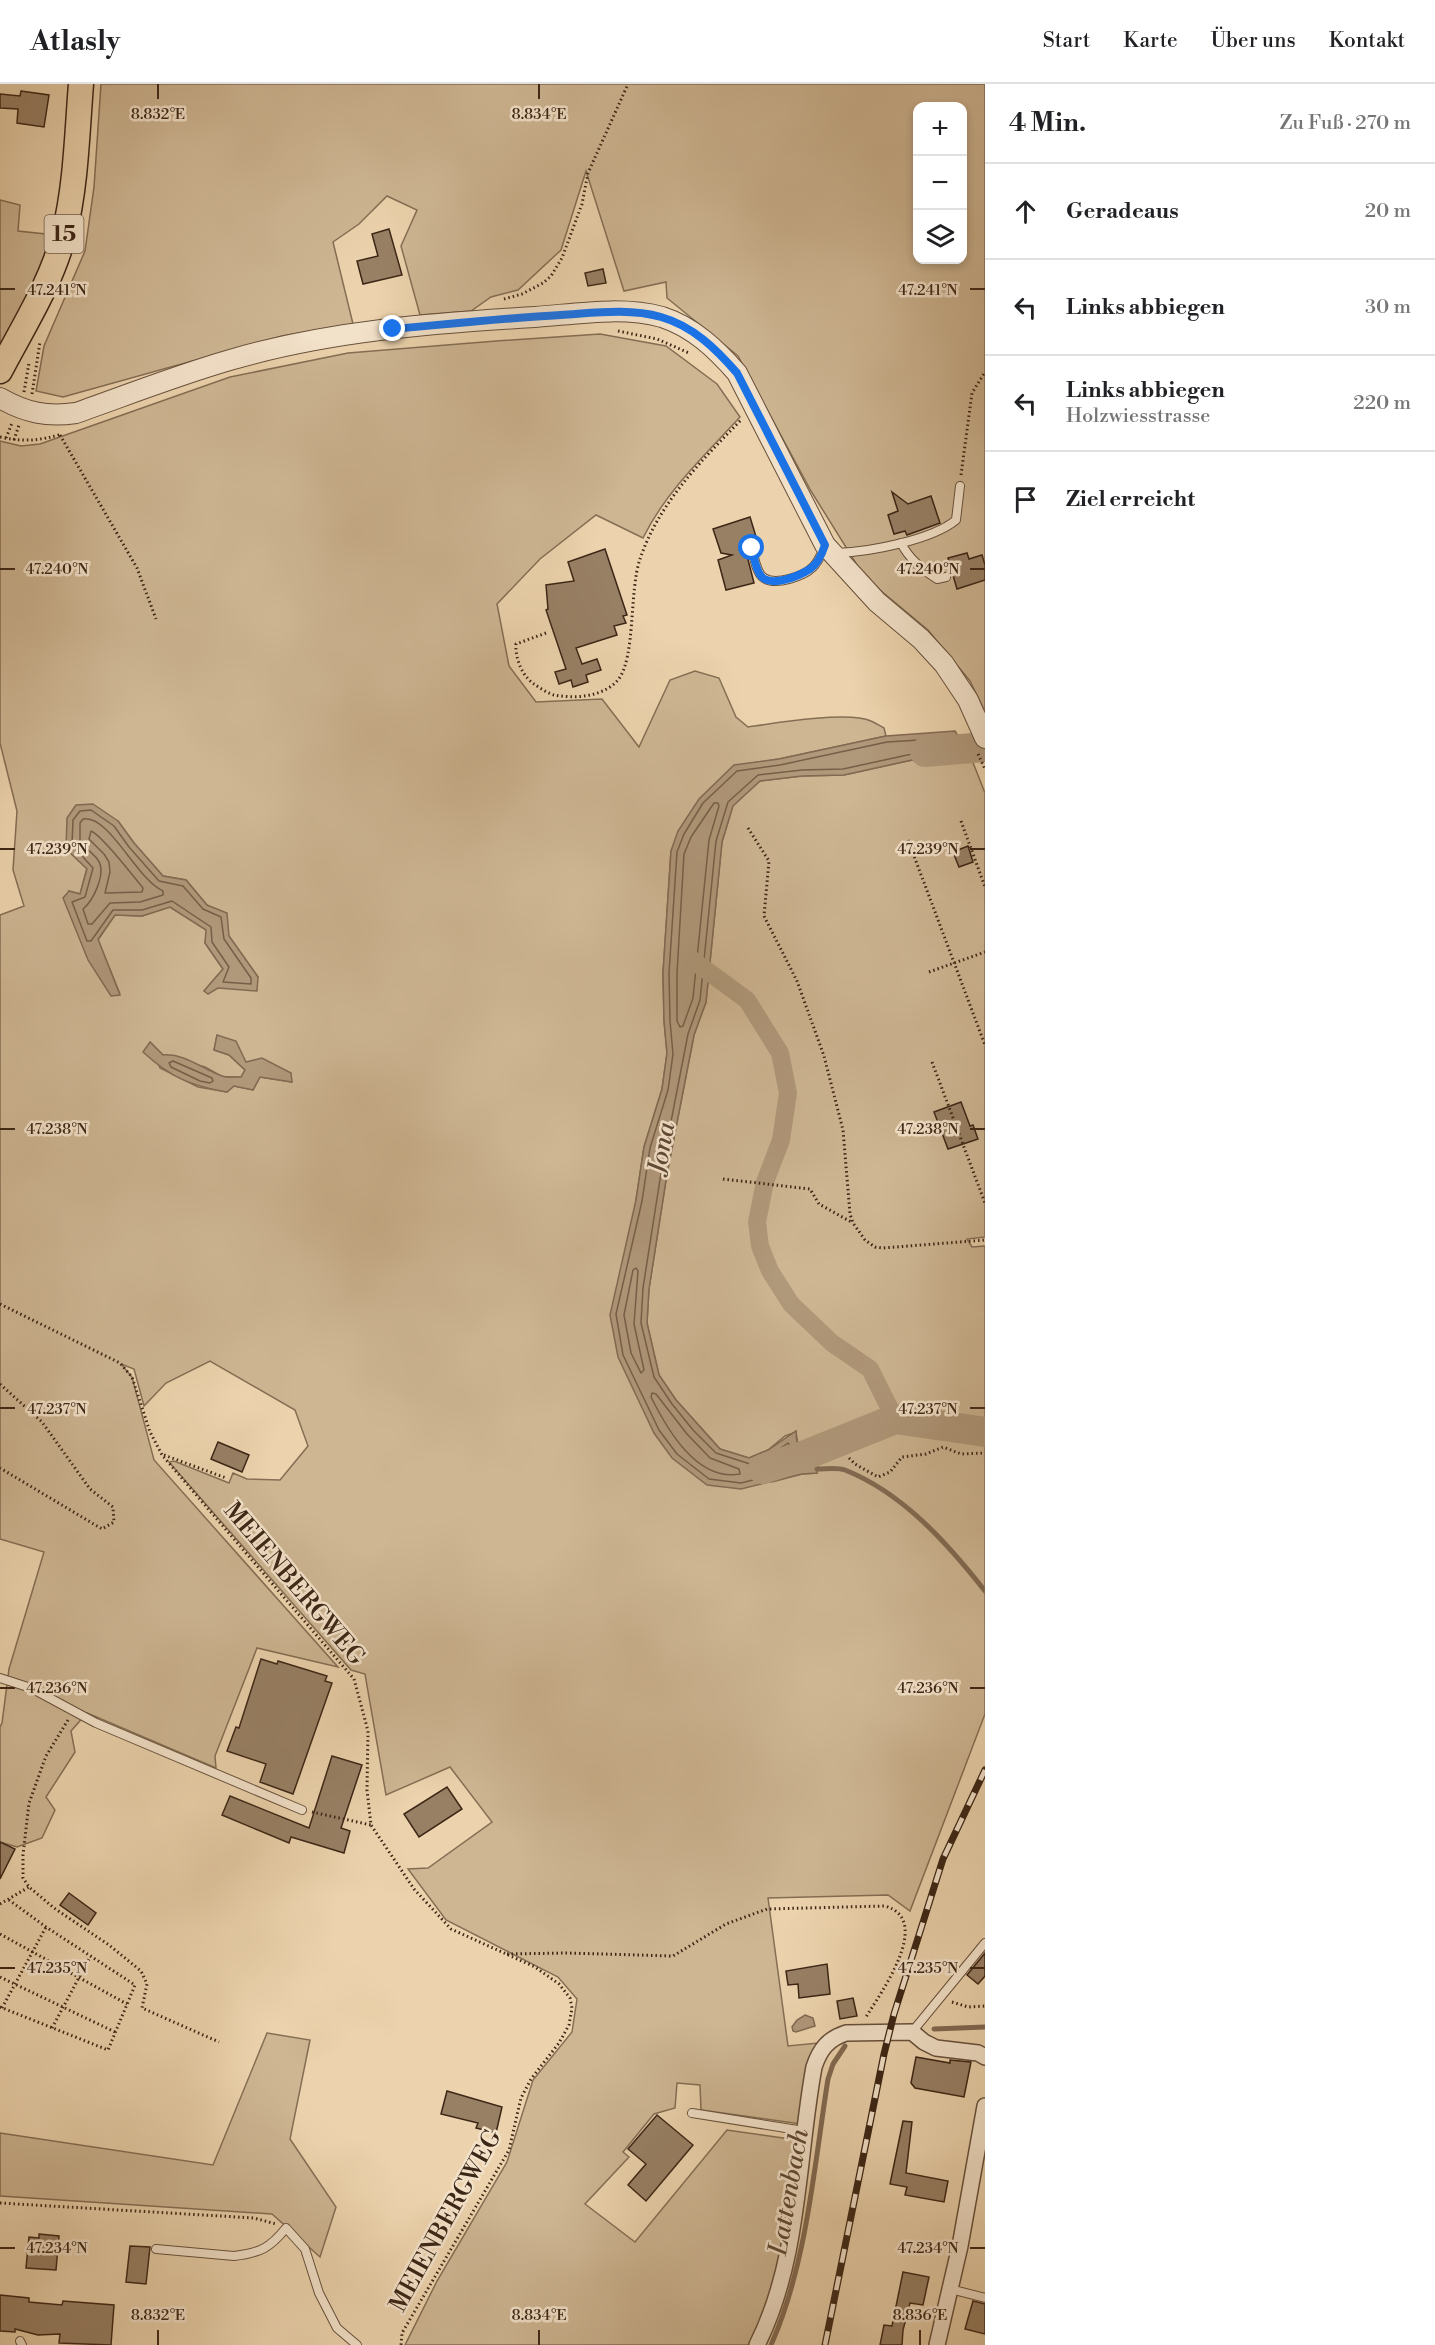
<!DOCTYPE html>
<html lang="de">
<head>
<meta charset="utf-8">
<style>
	body { margin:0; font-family:"Libre Bodoni",serif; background:#f6f6f6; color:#202124 }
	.controls { position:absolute; right:18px; top:18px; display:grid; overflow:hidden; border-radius:12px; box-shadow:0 3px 9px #0003 }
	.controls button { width:54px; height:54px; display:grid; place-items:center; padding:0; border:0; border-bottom:2px solid #e0e0e0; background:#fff; color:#202124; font:30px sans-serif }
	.stop { position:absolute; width:18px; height:18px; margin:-14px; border:4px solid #1a73e8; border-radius:50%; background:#fff }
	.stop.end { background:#1a73e8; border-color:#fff; box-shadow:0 2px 6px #0008 }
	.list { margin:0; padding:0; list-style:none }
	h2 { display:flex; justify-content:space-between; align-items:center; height:78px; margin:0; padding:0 24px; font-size:26px }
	h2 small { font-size:20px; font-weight:400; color:#757577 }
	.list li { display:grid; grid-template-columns:39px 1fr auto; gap:18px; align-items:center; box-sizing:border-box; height:96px; padding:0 24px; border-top:2px solid #e0e0e0 }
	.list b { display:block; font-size:22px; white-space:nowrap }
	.list p { margin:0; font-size:20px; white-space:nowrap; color:#757577 }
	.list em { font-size:20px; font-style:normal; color:#757577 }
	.icon { flex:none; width:33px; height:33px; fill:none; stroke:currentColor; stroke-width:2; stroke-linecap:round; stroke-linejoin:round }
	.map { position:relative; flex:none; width:985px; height:2261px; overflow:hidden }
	header { display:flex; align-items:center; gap:36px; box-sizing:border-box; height:84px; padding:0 30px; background:#fff; border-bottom:2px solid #e0e0e0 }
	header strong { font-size:28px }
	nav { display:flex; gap:33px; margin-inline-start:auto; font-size:21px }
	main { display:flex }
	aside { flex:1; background:#fff }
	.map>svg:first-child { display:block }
	.green { fill:#ceb693; stroke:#856e54; stroke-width:1.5; fill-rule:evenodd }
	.water { fill:#b0987a; stroke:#826a52; stroke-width:1.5 }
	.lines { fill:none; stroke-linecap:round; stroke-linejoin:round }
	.shore { stroke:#765f48; stroke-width:1.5 }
	.stream { stroke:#826a52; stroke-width:5 }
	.canal { stroke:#b0987a; stroke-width:18 }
	.river { stroke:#b0987a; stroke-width:30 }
	.building { fill:#988065; stroke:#3c2616; stroke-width:1.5 }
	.service-casing { stroke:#68513c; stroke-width:10 }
	.minor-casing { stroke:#68513c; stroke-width:18 }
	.tertiary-casing { stroke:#68513c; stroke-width:22 }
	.primary-casing { stroke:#3c2616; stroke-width:27 }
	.path { stroke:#3c2616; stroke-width:3; stroke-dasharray:1.5 3; stroke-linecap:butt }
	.service { stroke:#f3e2ca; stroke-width:8 }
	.minor { stroke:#f3e2ca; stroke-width:15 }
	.tertiary { stroke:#f3e2ca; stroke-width:20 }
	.primary { stroke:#ecd3ad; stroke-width:24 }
	.rail-casing { stroke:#3c2616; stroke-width:7 }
	.rail { stroke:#f3e2ca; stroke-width:4.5; stroke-dasharray:14; stroke-linecap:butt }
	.route { stroke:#1a73e8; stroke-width:8 }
	.ticks { fill:none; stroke:#3c2616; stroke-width:2 }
	.labels { text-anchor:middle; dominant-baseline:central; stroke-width:5; stroke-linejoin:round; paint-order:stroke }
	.shield { fill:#f3e2ca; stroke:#735e4c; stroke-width:1.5 }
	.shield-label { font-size:22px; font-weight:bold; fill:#3c2616 }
	.street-label { font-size:24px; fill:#3c2616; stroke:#f3e2ca }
	.water-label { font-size:26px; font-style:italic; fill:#5f4834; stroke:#f3e2ca }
	.ticks-label { font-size:15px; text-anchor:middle; fill:#3c2616; stroke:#f3e2ca; stroke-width:5; stroke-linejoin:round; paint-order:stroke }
</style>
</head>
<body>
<header>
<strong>Atlasly</strong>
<nav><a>Start</a><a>Karte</a><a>Über uns</a><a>Kontakt</a></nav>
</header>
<main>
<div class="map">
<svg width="985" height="2261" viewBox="0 0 985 2261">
	<rect width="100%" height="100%" fill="#ecd3ad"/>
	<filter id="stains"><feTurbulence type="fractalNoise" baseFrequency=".00333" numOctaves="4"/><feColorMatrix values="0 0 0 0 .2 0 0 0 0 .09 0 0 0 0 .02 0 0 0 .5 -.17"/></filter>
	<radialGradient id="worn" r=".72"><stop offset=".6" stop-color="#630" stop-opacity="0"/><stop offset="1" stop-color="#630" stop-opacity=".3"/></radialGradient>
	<g class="green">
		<path d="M101,0H985V628L970,597L928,546L880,506L857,481L811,407L738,272L667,214L666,198L624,207L586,87L561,166L518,206L491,213L471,227L420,231L401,162L417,126L387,112L359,140L333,158L353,240L282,252L63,313L36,307L44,262L85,167L94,103ZM918,22H962V176H918Z"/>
		<polygon points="0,116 20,121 18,147 64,152 0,287"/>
		<path d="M600,250L666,262L717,300L740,333C705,371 666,407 643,454L596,431L540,475L497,520L509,582L536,618L602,615L639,663L670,596L695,587L719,594L736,633L748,643C775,639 848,627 871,637C876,639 880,642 884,644L886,652L779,675L734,682L671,767L663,889L664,937L667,969L662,1005L644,1063L636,1116L654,1349L772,1398L802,1390L817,1389L799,1367L796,1348L785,1352L768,1366L749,1374L720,1365L676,1316L659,1291L647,1239L649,1205L667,1090L694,951L706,918L722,758L733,721L760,697L802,692L844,691L912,676H972L985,709V1153L967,1155L972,1163L985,1162V1630L910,1827L888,1811L768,1814L788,1962L818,1959L808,1982L801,2040L701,2026L700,2001L677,1999L675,2024L654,2030L623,2068L629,2073L585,2120L635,2158L727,2046L797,2056C787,2128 782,2195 749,2261H405L437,2197L507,2078L533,1996L572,1948L577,1915L558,1893L446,1836L408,1785L428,1784L492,1738L450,1683L386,1711L365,1590L351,1586L169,1378L174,1377L229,1399L233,1389L247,1395L280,1396L308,1362L295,1326L210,1277L166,1299L144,1322L134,1285L121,1280L132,1293L154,1376L338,1583L257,1564L215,1672L216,1684L87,1629L71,1647L75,1668L46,1713L55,1726L42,1754L17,1763L0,1758V1643L2,1639L9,1585L44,1468L0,1455V831L24,822L13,786L17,727L0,659V357L21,362L40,360L230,293L348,269L496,257ZM118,737L134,759L163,792L186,796L207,821L258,893L205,906L223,885L205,859L207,846L170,823L142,832L115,831L98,856L120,910L69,807L80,810L87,784L66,765ZM217,952L246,979L292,998L260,993L253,1006L234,1002L227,1008L198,1003L160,984L150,958L163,971L205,983L223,993H241L245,986L229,971L214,966Z"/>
		<polygon points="267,1949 310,1956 290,2055 336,2123 320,2173 272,2130 0,2112 0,2049 213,2081"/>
	</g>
	<g class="water">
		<path d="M955,647L972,676H912L844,691L802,692L760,697L733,722L722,758L706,918L694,951L667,1090L649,1205L647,1239L659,1291L676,1316L720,1365L749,1374L768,1366L796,1347C796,1364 802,1375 818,1382L817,1389L802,1390L741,1405L707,1401L672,1374L654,1349L618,1273L610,1231L636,1116L644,1063L662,1005L667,969L664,937L663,889L671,767L678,747L699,715L734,681L779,675L886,652Z"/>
		<polygon points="93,720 118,737 134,759 163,792 186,796 207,821 227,829 229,852 258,893 257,907 218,904 208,910 204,907 223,885 205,859 206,846 170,823 142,832 115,831 98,855 120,911 111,912 88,876 63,814 69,807 80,810 87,785 66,765 67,734 76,721"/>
		<path d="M217,951L236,957L246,978L262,974L291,989L292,998L260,993L253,1006L234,1002L227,1008C191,1002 170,993 143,968L150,958L163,971C185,969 202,985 222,992C227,994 235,993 241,993L245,986L229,971L214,966Z"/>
		<polygon points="805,1931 813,1934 815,1942 796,1948 793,1947 792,1943 797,1936"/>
	</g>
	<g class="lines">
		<g class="shore">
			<polygon points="952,654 959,666 957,670 912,670 843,685 802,686 758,691 728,718 716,757 700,916 688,950 661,1089 643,1204 641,1239 654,1293 672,1320 693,1346 716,1369 750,1380 771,1371 788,1359 802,1381 800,1384 741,1399 709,1395 677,1370 659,1346 623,1271 616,1230 642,1117 650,1064 668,1006 673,970 670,937 669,889 677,768 684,750 703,719 737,687 780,681 887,658"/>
			<polygon points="714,719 718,719 719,722 709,756 693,914 683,942 680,943 677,937 677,889 684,770 691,753"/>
			<polygon points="91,726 114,742 129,763 159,797 183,802 203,825 221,833 224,855 251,894 251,900 223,898 229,883 212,858 211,843 172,817 142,826 113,826 91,857 87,857 72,818 85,813 93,784 72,761 73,736 80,727"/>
			<path d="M83,735C109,730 137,796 163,807V811L140,818L110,819L92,840H88L83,825C93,817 107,789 98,776C93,769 85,764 80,759V739Z"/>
			<path d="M91,747C103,752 132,791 143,804L142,808L105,809L110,788L109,778L104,770L89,755Z"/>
			<polygon points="173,977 212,994 213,997 210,999 200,997 171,983 169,979"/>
			<polygon points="636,1184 638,1187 634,1240 644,1286 641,1289 631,1269 624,1231 633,1186"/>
			<path d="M652,1309L656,1310L687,1350L710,1374L739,1385L740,1390C697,1398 667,1345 651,1313Z"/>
		</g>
		<g class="stream">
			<path d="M817,1385C826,1385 837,1383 845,1386C903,1409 948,1460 985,1507"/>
			<polyline points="934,1945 985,1943"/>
			<path d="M771,2261C807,2180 814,2082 828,1995L833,1980L845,1962"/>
		</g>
		<polyline class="canal" points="691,875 747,916 780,969 788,1009 781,1056 765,1098 757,1138 760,1162 770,1187 791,1220 832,1259 870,1285 895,1335"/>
		<g class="river">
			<polyline points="925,668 985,663"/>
			<polyline points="763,1385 803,1372 895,1335 985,1348"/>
		</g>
	</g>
	<g class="building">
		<polygon points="21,7 49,11 44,43 17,39 18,25 0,24 0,10 20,12"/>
		<polygon points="389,145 402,191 363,200 357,177 378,172 372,150"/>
		<polygon points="603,185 606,199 588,202 585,189"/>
		<polygon points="892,408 908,420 931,412 940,439 907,451 905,447 894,450 888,431 898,427"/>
		<polygon points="750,433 757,456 744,460 754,499 726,506 718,476 732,471 721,469 713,445"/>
		<polygon points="605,465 627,531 623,532 626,539 614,542 617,551 576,564 582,580 597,575 601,586 586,591 588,598 573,603 571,596 559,600 555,588 566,585 546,526 548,525 546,501 574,497 568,478"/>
		<polygon points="967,469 969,475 982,471 985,481 985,496 957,505 948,474"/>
		<polygon points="968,762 973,778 959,783 953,768"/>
		<polygon points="961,1018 970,1042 973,1041 978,1055 948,1065 934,1028"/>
		<polygon points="218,1358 249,1371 242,1388 211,1375"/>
		<polygon points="261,1575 277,1580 278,1577 327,1592 325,1597 332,1599 293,1710 260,1698 266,1680 227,1667 236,1643 239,1644"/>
		<polygon points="332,1672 362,1681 341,1744 350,1747 344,1769 291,1753 289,1759 222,1731 230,1712 309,1744"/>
		<polygon points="447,1703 462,1725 419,1753 404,1730"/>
		<polygon points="0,1758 15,1765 0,1795"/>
		<polygon points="69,1809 96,1829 88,1841 60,1821"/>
		<polygon points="985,1869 985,1892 978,1900 967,1891"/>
		<polygon points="827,1880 830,1910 799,1914 798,1900 788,1901 786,1887"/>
		<polygon points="853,1914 857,1932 840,1935 837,1917"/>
		<polygon points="916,1973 950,1979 950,1976 971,1978 964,2013 915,2004 911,1999"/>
		<polygon points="447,2007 502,2023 496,2049 476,2044 478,2039 441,2030"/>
		<polygon points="657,2031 693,2061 646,2117 628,2101 646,2080 628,2065"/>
		<polygon points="903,2037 912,2038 906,2089 948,2097 944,2118 905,2111 907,2103 890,2100"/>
		<polygon points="39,2150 59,2152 56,2186 26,2184 29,2153 39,2154"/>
		<polygon points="130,2162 150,2163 146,2200 126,2198"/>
		<polygon points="903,2188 929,2193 923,2221 910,2219 903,2246 902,2261 880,2261 884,2241 892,2242"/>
		<polygon points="0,2211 29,2214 29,2218 62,2221 63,2217 114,2221 111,2261 59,2259 60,2250 38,2251 15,2245 15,2248 0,2247"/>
		<polygon points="973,2217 985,2220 985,2250 965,2245"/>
	</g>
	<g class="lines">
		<defs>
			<g id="service">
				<path d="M901,459C910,476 921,484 937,495L946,493"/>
				<path d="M752,464C754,473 756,489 764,494C776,502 804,492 813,483C819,477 821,470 825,463"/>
				<path d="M837,469C869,468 932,456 956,436L960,402"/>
				<polyline points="0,1594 31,1604 96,1639 302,1726"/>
				<polyline points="912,1948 985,1859"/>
				<polyline points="692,2029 804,2047"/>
				<path d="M156,2165L234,2172C260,2169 270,2164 286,2144L305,2165L319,2209L337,2244L357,2261"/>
				<polyline points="950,2205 985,2214"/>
				<polyline points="20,2257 22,2261"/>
			</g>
			<g id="minor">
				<path d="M757,2261C800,2176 797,2075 814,1983C820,1965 828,1955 846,1949L912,1948L924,1958L936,1964L978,1969L985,1973"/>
				<polyline points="937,2261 960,2162 985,2022"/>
			</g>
			<path id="tertiary" d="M0,314C26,329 47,333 76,329C127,311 178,291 230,276C328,247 434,239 535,233C576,230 622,222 662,233C693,243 716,265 737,289L825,461L877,518L921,555L944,580L968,616L985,654"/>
			<path id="primary" d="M0,287C23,243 52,198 64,150C76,102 77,50 81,0"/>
		</defs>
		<use href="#service" class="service-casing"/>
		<use href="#minor" class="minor-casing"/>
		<use href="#tertiary" class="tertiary-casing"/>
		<use href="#primary" class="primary-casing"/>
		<g class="path">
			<polyline points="504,215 522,210 543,199 551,192 562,174 582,120 588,89 628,0"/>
			<polyline points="618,247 657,255 689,269"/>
			<polyline points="24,308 29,279"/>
			<polyline points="32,310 40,258"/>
			<polyline points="60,351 137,484 156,535"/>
			<path d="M0,353C23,358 39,357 62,350"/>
			<polyline points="6,354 12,339"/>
			<polyline points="14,356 19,341"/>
			<polyline points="961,391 972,309 985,288"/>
			<path d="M546,549L516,560C515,574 522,592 534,600C540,604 547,609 554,611C575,615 603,613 618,596C636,573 629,507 640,475C659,419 700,378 741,336"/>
			<polyline points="978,670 985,685"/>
			<polyline points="961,737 985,803"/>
			<polyline points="748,744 769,777 764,832 797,897 824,972 843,1046 850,1130 853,1139 865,1156 875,1163 883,1164 985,1156"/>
			<polyline points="908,756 985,961"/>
			<polyline points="929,888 985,868"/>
			<polyline points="932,978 985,1119"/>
			<polyline points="723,1095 810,1105 819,1120 853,1139"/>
			<polyline points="0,1220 120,1279 132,1293 150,1348 162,1371 354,1595 368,1647 367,1706 371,1741 414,1805 451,1845 535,1883 559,1900 570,1914 572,1924 569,1941 559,1959 531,1995 521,2014 509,2066 402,2249 401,2261"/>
			<polyline points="0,1300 42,1338 90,1405 113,1423 114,1438 102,1445 0,1384"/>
			<polyline points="164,1371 226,1394"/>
			<polyline points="849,1374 855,1380 878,1393 890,1388 902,1373 926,1370 943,1363 961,1370 985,1369"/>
			<polyline points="68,1636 46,1672 29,1719 23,1771 23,1794 29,1803 54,1824 109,1861 141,1887 147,1900 142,1924 219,1958"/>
			<polyline points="312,1728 371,1741"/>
			<polyline points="0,1820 29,1803"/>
			<polyline points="0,1850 127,1920"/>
			<path d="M507,1870L567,1869L673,1872L726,1840L767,1825L885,1822C934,1836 880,1910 866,1933"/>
			<polyline points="0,1893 115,1948"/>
			<polyline points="952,1918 968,1923 985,1922"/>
			<polyline points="0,1923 108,1966 135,1901 46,1843 9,1816"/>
			<polyline points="2,1924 46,1843"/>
			<polyline points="52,1944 90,1873"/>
			<polyline points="0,2119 254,2134 276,2140"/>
		</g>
		<use href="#service" class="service"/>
		<use href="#minor" class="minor"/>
		<use href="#tertiary" class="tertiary"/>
		<use href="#primary" class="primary"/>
		<defs>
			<polyline id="rail" points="825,2261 884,1970 894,1930 943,1775 985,1686"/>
		</defs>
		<use href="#rail" class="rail-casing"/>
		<use href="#rail" class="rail"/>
	</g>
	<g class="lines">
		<path class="route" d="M393,245C449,240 505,234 561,231C594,229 629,224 661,233C693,242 716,265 737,289L825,461C822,470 818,480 810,485C799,492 771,504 761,492C755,484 754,473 752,464"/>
	</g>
	<path class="ticks" d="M158,0V15M539,0V15M0,205H15M970,205H985M0,485H15M970,485H985M0,765H15M970,765H985M0,1045H15M970,1045H985M0,1324H15M970,1324H985M0,1604H15M970,1604H985M0,1884H15M970,1884H985M0,2164H15M970,2164H985M158,2246V2261M539,2246V2261M920,2246V2261"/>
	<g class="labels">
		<rect class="shield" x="44.5" y="131" width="39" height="38" rx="4.5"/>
		<g class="shield-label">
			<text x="64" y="150">15</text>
		</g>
		<g class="street-label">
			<text transform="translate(294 1500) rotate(50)">MEIENBERGWEG</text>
			<text transform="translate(446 2137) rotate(-61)">MEIENBERGWEG</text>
		</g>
		<g class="water-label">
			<text transform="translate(662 1064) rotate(-80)">Jona</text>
			<text transform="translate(789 2108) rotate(-80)">Lattenbach</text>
		</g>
	</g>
	<g class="ticks-label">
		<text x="158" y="35">8.832°E</text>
		<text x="539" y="35">8.834°E</text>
		<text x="57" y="211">47.241°N</text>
		<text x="928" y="211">47.241°N</text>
		<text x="57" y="490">47.240°N</text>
		<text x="928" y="490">47.240°N</text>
		<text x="57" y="770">47.239°N</text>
		<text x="928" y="770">47.239°N</text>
		<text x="57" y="1050">47.238°N</text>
		<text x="928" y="1050">47.238°N</text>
		<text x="57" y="1330">47.237°N</text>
		<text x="928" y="1330">47.237°N</text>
		<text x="57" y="1609">47.236°N</text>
		<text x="928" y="1609">47.236°N</text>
		<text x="57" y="1889">47.235°N</text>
		<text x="928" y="1889">47.235°N</text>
		<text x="57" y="2169">47.234°N</text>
		<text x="928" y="2169">47.234°N</text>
		<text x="158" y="2236">8.832°E</text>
		<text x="539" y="2236">8.834°E</text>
		<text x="920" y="2236">8.836°E</text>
	</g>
	<rect width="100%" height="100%" filter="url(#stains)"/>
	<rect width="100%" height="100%" fill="url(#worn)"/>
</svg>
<div class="controls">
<button>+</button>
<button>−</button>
<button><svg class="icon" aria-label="layers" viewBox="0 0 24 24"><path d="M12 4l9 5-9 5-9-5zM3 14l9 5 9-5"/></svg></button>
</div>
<div class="stop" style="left:752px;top:464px"></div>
<div class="stop end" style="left:393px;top:245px"></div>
</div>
<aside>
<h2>4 Min.<small>Zu Fuß · 270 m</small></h2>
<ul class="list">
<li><svg class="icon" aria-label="ahead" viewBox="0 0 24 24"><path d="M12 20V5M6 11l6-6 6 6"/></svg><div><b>Geradeaus</b></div><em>20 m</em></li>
<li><svg class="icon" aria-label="left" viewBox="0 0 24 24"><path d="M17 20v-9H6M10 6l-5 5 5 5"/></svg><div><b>Links abbiegen</b></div><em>30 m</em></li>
<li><svg class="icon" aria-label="left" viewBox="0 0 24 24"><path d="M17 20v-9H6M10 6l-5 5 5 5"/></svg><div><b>Links abbiegen</b><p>Holzwiesstrasse</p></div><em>220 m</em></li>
<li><svg class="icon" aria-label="arrive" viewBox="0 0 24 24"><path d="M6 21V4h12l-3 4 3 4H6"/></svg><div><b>Ziel erreicht</b></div></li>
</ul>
</aside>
</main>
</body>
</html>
